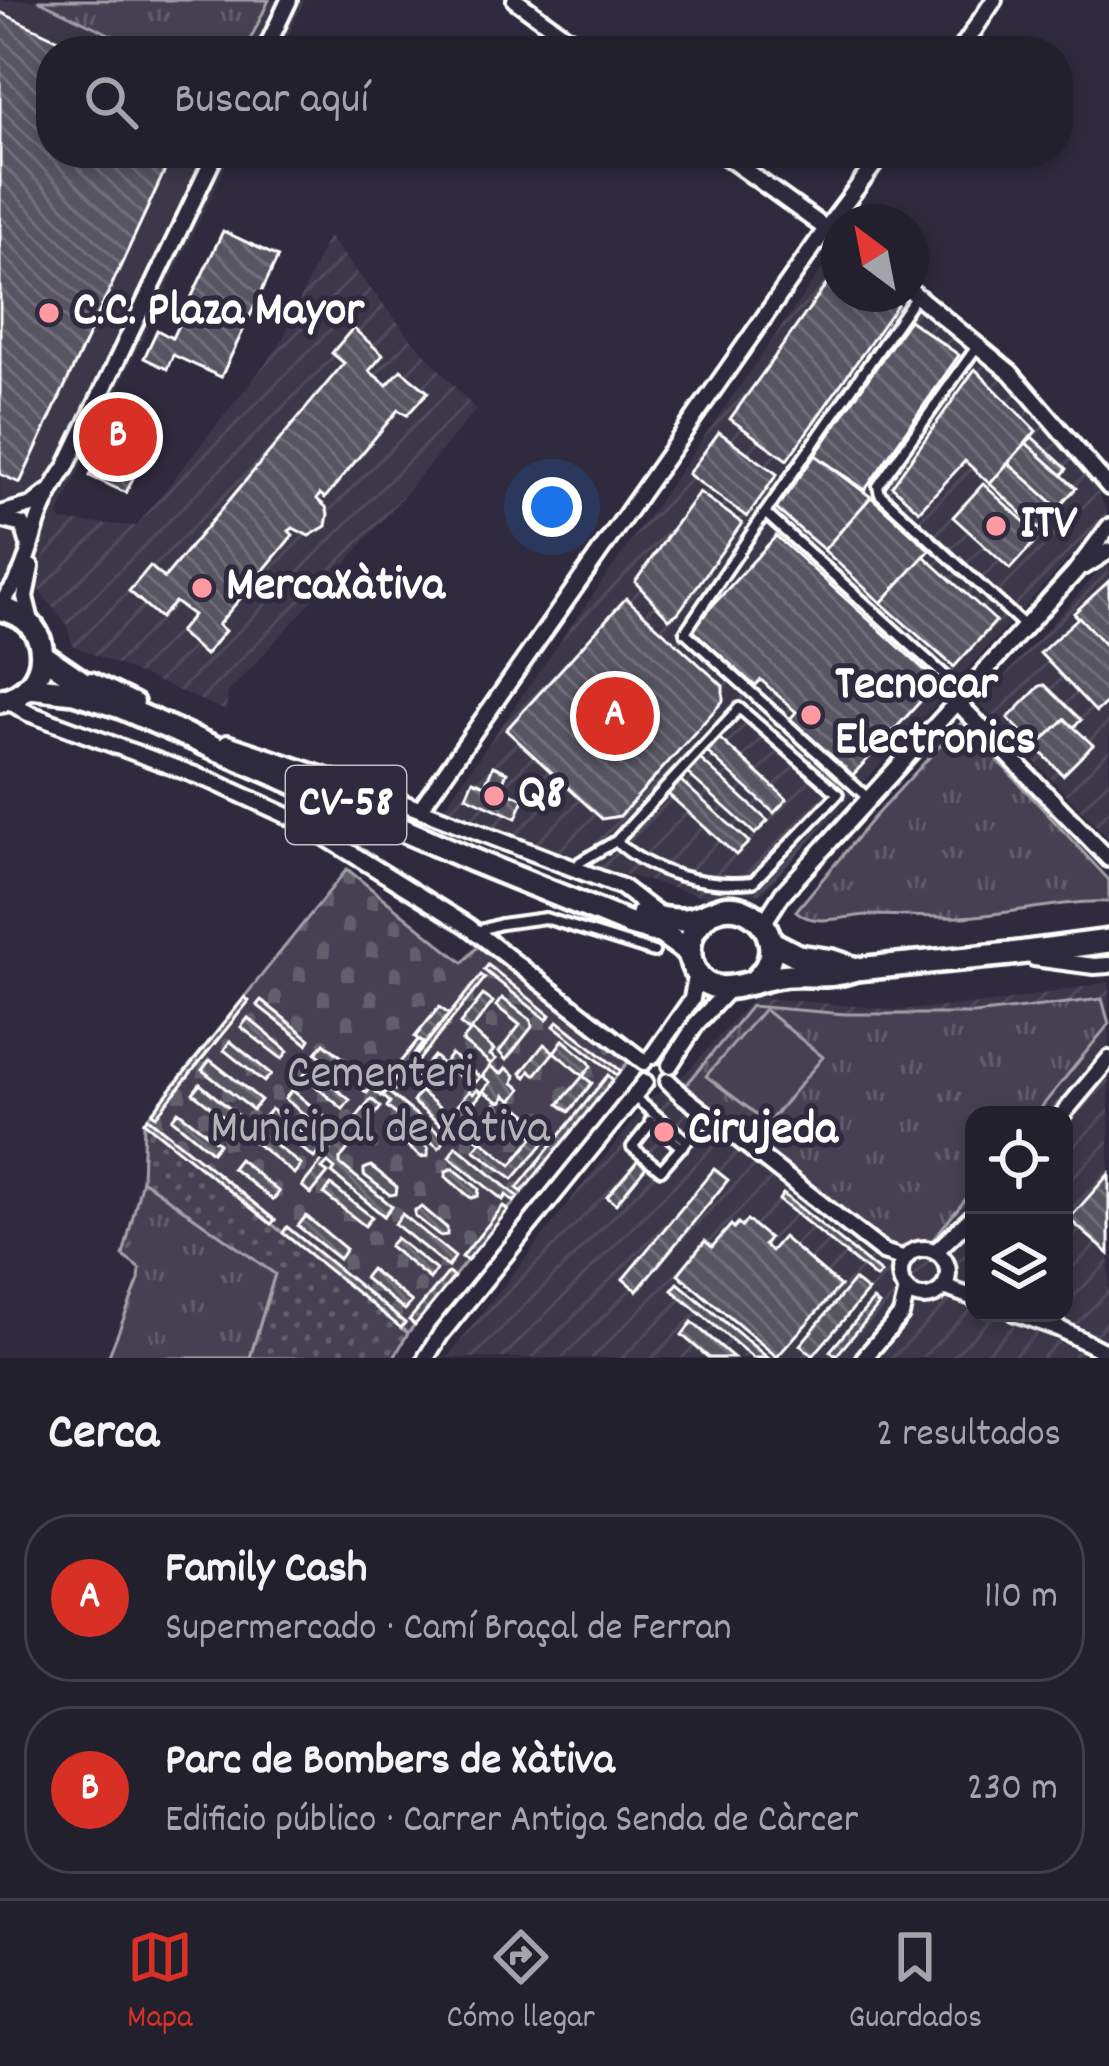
<!DOCTYPE html>
<html lang="es">
<head>
<meta charset="utf-8">
<style>
	body { margin:0; font-family:Dekko,sans-serif; background:#2f2d3a; color:#f1f3f6 }
	.controls { position:absolute; right:36px; bottom:36px; display:grid; overflow:hidden; border-radius:24px; box-shadow:0 6px 18px #0003 }
	.controls button { width:108px; height:108px; display:grid; place-items:center; padding:0; border:0; border-bottom:3px solid #403e4a; background:#23202e; color:#f1f3f6; font:60px sans-serif }
	.compass { position:absolute; left:821px; top:204px; width:108px; height:108px; border-radius:50%; background:#23202e; box-shadow:0 6px 18px #0003; rotate:328deg }
	.you { position:absolute; left:552px; top:507px; width:42px; height:42px; margin:-30px; border:9px solid #fff; border-radius:50%; background:#1a73e8; box-shadow:0 0 0 18px #1a73e833 }
	.badge { display:grid; place-items:center; width:78px; height:78px; border-radius:50%; background:#d93025; color:#fff; font-size:39px; font-weight:700 }
	.pin { position:absolute; translate:-50% -50%; border:6px solid #fff; box-shadow:0 3px 12px #0006 }
	.list { margin:0; padding:0; list-style:none }
	h2 { display:flex; justify-content:space-between; align-items:center; height:156px; margin:0; padding:0 48px; font-size:51px }
	h2 small { font-size:39px; font-weight:400; color:#a3a3aa }
	.list li { display:grid; grid-template-columns:78px 1fr auto; gap:36px; align-items:center; box-sizing:border-box; height:168px; margin:0 24px 24px; padding:0 24px; border:3px solid #403e4a; border-radius:48px }
	.list b { display:block; font-size:45px; white-space:nowrap }
	.list p { margin:0; font-size:39px; white-space:nowrap; color:#a3a3aa }
	.list em { font-size:39px; font-style:normal; color:#a3a3aa }
	.icon { flex:none; width:66px; height:66px; fill:none; stroke:currentColor; stroke-width:2; stroke-linecap:round; stroke-linejoin:round }
	.map { position:relative; flex:none; width:1109px; height:1358px; overflow:hidden }
	.search { position:absolute; background:#23202e; box-shadow:0 6px 18px #0003; left:36px; right:36px; top:36px; height:132px; display:flex; align-items:center; gap:30px; box-sizing:border-box; padding:0 42px; border-radius:48px; color:#a3a3aa; font-size:45px }
	.sheet { height:540px; background:#23202e }
	nav { display:flex; justify-content:space-around; align-items:center; box-sizing:border-box; height:168px; border-top:3px solid #403e4a; background:#23202e; font-size:33px; color:#a3a3aa }
	nav a { display:grid; justify-items:center; gap:6px }
	nav .on { color:#d93025 }
	.map>svg:first-child { display:block }
	.built { fill:#3c3749 }
	.industrial { fill:url(#industrial-furrows); fill-rule:evenodd }
	.grass { fill:url(#grass-tufts); stroke:#a2a0a8; stroke-width:3 }
	.cemetery { fill:url(#cemetery-stones); stroke:#a2a0a8; stroke-width:3 }
	.garden { fill:url(#garden-dots); stroke:#a2a0a8; stroke-width:3 }
	.pitch { fill:#464152; stroke:#a2a0a8; stroke-width:3 }
	.building { fill:url(#building-back-hatch); stroke:#fff; stroke-width:3 }
	.lines { fill:none; stroke-linecap:round; stroke-linejoin:round }
	.lane-casing { stroke:#fff; stroke-width:16 }
	.street-casing { stroke:#fff; stroke-width:22 }
	.primary-casing { stroke:#fff; stroke-width:30 }
	.lane { stroke:#2f2a3d; stroke-width:8 }
	.street { stroke:#2f2a3d; stroke-width:14 }
	.primary { stroke:#2f2a3d; stroke-width:21 }
	.poi-dot { fill:#ff9aa2; stroke:#2f2a3d; stroke-width:4.5 }
	.labels { text-anchor:middle; dominant-baseline:central; stroke-width:10; stroke-linejoin:round; paint-order:stroke }
	.shield { fill:#2f2a3d; stroke:#c1bfc5; stroke-width:3 }
	.shield-label { font-size:45px; font-weight:bold; fill:#fff }
	.poi-label { font-size:48px; font-weight:bold; fill:#fff; stroke:#2f2a3d; text-anchor:start }
	.park-label { font-size:48px; fill:#b5b3ba; stroke:#2f2a3d }
</style>
</head>
<body>
<div class="map">
<svg width="1109" height="1358" viewBox="0 0 1109 1358">
	<defs>
		<pattern id="industrial-furrows" width="10" height="10" patternUnits="userSpaceOnUse" patternTransform="scale(3)"><rect width="10" height="10" fill="#3c3749"/><path d="M-1 1l2-2M0 10L10 0M9 11l2-2" fill="none" stroke="#504b5b"/></pattern>
		<pattern id="grass-tufts" width="24" height="20" patternUnits="userSpaceOnUse" patternTransform="scale(3)"><rect width="24" height="20" fill="#464152"/><path d="M3 7l-1-3M5 7V3M7 7l1-3M15 17l-1-3M17 17v-4M19 17l1-3" fill="none" stroke="#625e6c"/></pattern>
		<pattern id="cemetery-stones" width="16" height="16" patternUnits="userSpaceOnUse" patternTransform="scale(3)"><rect width="16" height="16" fill="#464152"/><path d="M2 7V4a2 2 0 0 1 4 0v3zM10 15v-3a2 2 0 0 1 4 0v3z" fill="#625e6c"/></pattern>
		<pattern id="garden-dots" width="8" height="8" patternUnits="userSpaceOnUse" patternTransform="scale(3)"><rect width="8" height="8" fill="#464152"/><path d="M2 2h.1M6 6h.1" fill="none" stroke="#625e6c" stroke-width="1.8" stroke-linecap="round"/></pattern>
		<pattern id="building-back-hatch" width="6" height="6" patternUnits="userSpaceOnUse" patternTransform="scale(3)"><rect width="6" height="6" fill="#595564"/><path d="M-1 5l2 2M0 0l6 6M5-1l2 2" fill="none" stroke="#726e7b"/></pattern>
	</defs>
	<rect width="100%" height="100%" fill="#2f2a3d"/>
	<filter id="ink" filterUnits="userSpaceOnUse"><feTurbulence type="fractalNoise" baseFrequency=".00833" numOctaves="2"/><feDisplacementMap in="SourceGraphic" scale="24" xChannelSelector="R" yChannelSelector="G"/><feConvolveMatrix kernelMatrix="1 2 1 2 8 2 1 2 1" color-interpolation-filters="sRGB"/></filter>
	<g filter="url(#ink)">
		<polygon class="built" points="0,0 305,0 281,51 51,51 51,153 232,153 58,515 61,521 41,562 22,554 5,584 0,586"/>
		<g class="industrial">
			<polygon points="328,236 408,335 476,410 336,575 228,693 226,711 72,645 67,625 38,589 37,576 41,562 61,521 136,526 279,347"/>
			<polygon points="839,253 839,294 900,294 983,361 1034,413 1095,486 1107,511 1104,520 761,895 732,891 721,892 709,898 594,866 444,807 831,256"/>
			<polygon points="1109,560 1109,839 979,704"/>
			<path d="M1109,982V1358H447L650,1099L685,1074L754,997L899,1010L993,1003ZM974,1115H1064V1313H974Z"/>
		</g>
		<g class="grass">
			<polygon points="38,0 269,0 245,51 145,51"/>
			<path d="M962,722L1109,880V902C1059,900 1010,915 961,917C930,918 898,915 867,915C845,916 814,928 796,911L875,816Z"/>
			<polygon points="1102,999 1109,1024 1035,1115 974,1115 974,1189 926,1248 916,1255 901,1253 683,1089 751,1006 845,1014 974,1014"/>
			<polygon points="142,1180 275,1274 250,1358 108,1358 139,1280 140,1269 123,1256"/>
		</g>
		<polygon class="cemetery" points="347,869 463,963 478,946 628,1062 408,1333 144,1122"/>
		<polygon class="garden" points="144,1122 408,1333 394,1358 250,1358 275,1274 142,1180"/>
		<polygon class="pitch" points="764,1009 823,1057 768,1123 706,1076"/>
		<g class="building">
			<polygon points="0,12 82,51 51,51 51,153 173,153 20,483 0,474"/>
			<polygon points="223,231 278,257 221,377 173,355 167,369 144,358 157,330 172,338"/>
			<polygon points="839,267 839,294 882,294 897,305 787,460 730,419"/>
			<polygon points="909,320 959,355 865,490 815,455"/>
			<polygon points="353,328 383,355 369,371 387,385 401,370 428,392 407,415 398,410 325,498 320,494 317,499 326,507 328,514 326,526 309,536 293,528 289,531 293,535 218,625 225,631 205,655 179,632 193,615 175,602 160,618 129,591 150,566 164,578 344,363 332,353"/>
			<polygon points="975,369 1036,431 990,484 965,461 919,511 892,486"/>
			<polygon points="116,421 142,433 136,444 153,452 147,463 141,461 126,493 90,476 105,444 101,436 111,431"/>
			<polygon points="719,432 777,474 747,517 688,474"/>
			<polygon points="1032,437 1067,469 1062,475 1026,443"/>
			<polygon points="1026,443 1076,488 1058,508 1008,463"/>
			<polygon points="815,455 871,497 824,550 776,509"/>
			<polygon points="1008,463 1057,507 1039,529 990,484"/>
			<polygon points="983,484 1040,536 1010,569 953,517"/>
			<polygon points="699,492 742,523 678,613 669,619 635,582"/>
			<polygon points="871,497 930,550 881,603 824,550"/>
			<polygon points="776,536 938,682 853,775 790,719 796,712 761,680 755,686 691,629"/>
			<polygon points="924,556 996,621 954,667 881,603"/>
			<polygon points="1109,581 1109,649 1074,613"/>
			<polygon points="626,598 723,686 723,701 620,816 602,819 506,730"/>
			<polygon points="1079,617 1109,649 1109,700 1096,712 1040,653"/>
			<polygon points="1045,685 1081,720 1073,728 1065,719 1036,747 1008,718 1040,686"/>
			<polygon points="1065,719 1093,745 1063,775 1036,747"/>
			<polygon points="719,738 787,799 774,813 706,751"/>
			<polygon points="700,759 768,821 755,834 687,773"/>
			<polygon points="493,766 507,772 500,789 524,799 516,818 466,796 473,780 485,785"/>
			<polygon points="680,780 749,842 736,855 668,794"/>
			<polygon points="488,965 550,1015 547,1020 484,970"/>
			<polygon points="481,975 485,978 395,1090 391,1087"/>
			<polygon points="483,995 493,1002 471,1030 494,1050 490,1055 496,1059 491,1064 462,1041 470,1032 460,1024"/>
			<polygon points="245,997 249,1001 156,1116 152,1113"/>
			<polygon points="502,998 531,1020 532,1027 506,1060 499,1052 520,1025 496,1006"/>
			<polygon points="261,1000 310,1039 307,1044 257,1005"/>
			<polygon points="439,1007 449,1014 425,1044 415,1037"/>
			<polygon points="248,1018 288,1051 282,1059 241,1027"/>
			<polygon points="558,1021 621,1071 617,1075 554,1026"/>
			<polygon points="418,1040 423,1043 381,1096 376,1092"/>
			<polygon points="563,1040 589,1062 591,1066 583,1076 554,1052"/>
			<polygon points="230,1041 271,1074 264,1082 224,1050"/>
			<polygon points="324,1043 375,1083 367,1093 316,1053"/>
			<polygon points="544,1044 554,1052 535,1075 530,1071 526,1077 521,1073"/>
			<polygon points="451,1054 480,1077 476,1082 470,1078 466,1082 444,1064"/>
			<polygon points="434,1056 443,1064 421,1092 449,1115 469,1091 473,1094 477,1089 482,1093 457,1123 448,1116 441,1125 413,1102 419,1093 410,1085"/>
			<polygon points="210,1060 261,1100 253,1110 202,1070"/>
			<polygon points="490,1066 498,1072 502,1073 506,1068 515,1075 513,1083 521,1089 512,1101 505,1095 503,1101 499,1102 483,1091 490,1082 482,1076"/>
			<polygon points="310,1068 350,1100 343,1109 303,1076"/>
			<polygon points="608,1075 613,1080 522,1192 517,1188"/>
			<polygon points="583,1076 592,1083 569,1112 559,1104"/>
			<polygon points="200,1084 240,1117 234,1125 193,1093"/>
			<polygon points="292,1090 332,1123 325,1131 285,1099"/>
			<polygon points="387,1091 446,1139 439,1148 387,1107 390,1102 383,1096"/>
			<polygon points="371,1099 381,1107 340,1159 340,1164 392,1206 384,1216 332,1173 335,1169 328,1163 322,1169 328,1173 311,1194 302,1186"/>
			<polygon points="495,1104 500,1108 497,1113 501,1117 482,1141 511,1165 534,1137 510,1117 514,1113 510,1109 514,1104 542,1127 535,1136 543,1144 513,1179 474,1150 481,1142 471,1134"/>
			<polygon points="271,1109 322,1148 314,1158 263,1118"/>
			<polygon points="178,1111 219,1143 212,1152 172,1119"/>
			<polygon points="148,1118 275,1220 271,1224 144,1122"/>
			<polygon points="403,1128 428,1148 428,1156 421,1157 396,1137 396,1130"/>
			<polygon points="260,1133 301,1165 294,1174 253,1141"/>
			<polygon points="456,1146 518,1197 514,1202 506,1195 503,1200 449,1157"/>
			<polygon points="239,1159 279,1192 273,1200 232,1168"/>
			<polygon points="638,1160 646,1167 616,1204 607,1197"/>
			<polygon points="371,1166 397,1187 396,1194 390,1195 364,1175 364,1169"/>
			<polygon points="453,1168 479,1189 478,1196 471,1198 446,1177 446,1171"/>
			<polygon points="714,1169 728,1180 637,1291 623,1279"/>
			<polygon points="1109,1174 1109,1254 1069,1219"/>
			<polygon points="331,1185 372,1217 365,1226 324,1194"/>
			<polygon points="783,1194 881,1273 876,1278 779,1200"/>
			<polygon points="503,1206 508,1210 467,1261 462,1257"/>
			<polygon points="422,1207 447,1228 447,1235 440,1236 415,1216 415,1210"/>
			<polygon points="402,1214 455,1257 448,1267 395,1224"/>
			<polygon points="306,1216 346,1249 339,1259 298,1226"/>
			<polygon points="747,1220 769,1238 764,1245 771,1251 783,1237 840,1286 777,1357 678,1274 705,1241 712,1247 731,1225 734,1228 738,1223 742,1227"/>
			<polygon points="287,1227 405,1323 401,1328 283,1233"/>
			<polygon points="396,1238 436,1270 430,1279 389,1246"/>
			<polygon points="371,1269 412,1302 405,1310 364,1278"/>
			<polygon points="448,1273 454,1277 415,1325 409,1320"/>
			<polygon points="854,1280 868,1291 813,1356 800,1345"/>
			<polygon points="678,1283 768,1358 753,1358 672,1290"/>
			<polygon points="873,1300 879,1305 836,1356 830,1351"/>
			<polygon points="692,1322 734,1358 709,1358 682,1335"/>
		</g>
		<g class="lines">
			<defs>
				<g id="lane">
					<polyline points="916,296 765,513 963,692"/>
					<polyline points="978,345 878,486 880,494 1026,627"/>
					<polyline points="765,513 685,632 870,800"/>
					<path d="M575,870L580,862L616,841L739,708L838,794L753,882C706,887 651,874 616,841"/>
					<polyline points="477,931 501,924 545,918 654,952"/>
					<polyline points="635,1098 687,1141 708,1117"/>
					<polyline points="650,1121 681,1147 684,1145"/>
					<polyline points="651,1123 632,1147 661,1170 681,1147"/>
				</g>
				<g id="street">
					<polyline points="515,0 586,51"/>
					<polyline points="265,51 289,0"/>
					<polyline points="960,51 994,0"/>
					<polyline points="721,153 839,238"/>
					<polyline points="911,291 1011,373 1109,487"/>
					<polyline points="0,514 32,505 47,493"/>
					<polyline points="0,519 23,525 30,548"/>
					<polyline points="1085,566 1109,551"/>
					<path d="M0,604C27,573 27,554 39,518C46,500 55,483 66,467L216,153"/>
					<polyline points="31,621 25,597 31,567"/>
					<polyline points="91,680 136,702"/>
					<polyline points="7,700 28,713 214,782 301,822 468,926 644,1062"/>
					<polyline points="958,703 1109,859"/>
					<polyline points="227,743 393,799 622,887 661,917"/>
					<polyline points="420,809 826,229 883,153"/>
					<polyline points="763,924 783,893 1075,572 1109,527"/>
					<polyline points="1034,958 1094,966 1109,965"/>
					<polyline points="652,1056 692,999 696,975"/>
					<polyline points="670,1065 697,1023 729,989"/>
					<polyline points="668,1081 682,1095 883,1252 905,1259"/>
					<polyline points="1062,1115 1109,1059"/>
					<circle cx="924" cy="1273" r="24"/>
					<polyline points="935,1252 974,1215"/>
					<polyline points="944,1287 974,1298"/>
					<polyline points="1015,1313 1060,1329 1109,1354"/>
					<polyline points="426,1358 441,1334 645,1082"/>
					<polyline points="864,1358 901,1315 907,1290"/>
				</g>
				<g id="primary">
					<path d="M0,609C56,618 55,691 0,701"/>
					<polyline points="42,655 95,691"/>
					<polyline points="29,687 74,692 121,707 472,860 630,924 662,933 690,953"/>
					<path d="M643,914C659,918 674,922 691,919C701,917 709,912 719,909C741,902 766,918 770,941C774,959 765,972 752,983"/>
					<path d="M707,915C694,926 687,940 690,957C702,1009 749,980 780,976C809,972 826,980 856,969L1011,954L1109,941"/>
					<polyline points="771,942 798,956 832,961 856,969"/>
				</g>
			</defs>
			<use href="#lane" class="lane-casing"/>
			<use href="#street" class="street-casing"/>
			<use href="#primary" class="primary-casing"/>
			<use href="#lane" class="lane"/>
			<use href="#street" class="street"/>
			<use href="#primary" class="primary"/>
		</g>
	</g>
	<g class="poi-dot">
		<circle cx="49" cy="313" r="12"/>
		<circle cx="996" cy="526" r="12"/>
		<circle cx="202" cy="588" r="12"/>
		<circle cx="811" cy="715" r="12"/>
		<circle cx="494" cy="796" r="12"/>
		<circle cx="664" cy="1132" r="12"/>
	</g>
	<g class="labels">
		<rect class="shield" x="286" y="766" width="120" height="78" rx="9"/>
		<g class="shield-label">
			<text x="346" y="805">CV-58</text>
		</g>
		<g class="poi-label">
			<text x="73" y="313">C.C. Plaza Mayor</text>
			<text x="1020" y="526">ITV</text>
			<text x="226" y="588">MercaXàtiva</text>
			<text x="835" y="687">Tecnocar<tspan x="835" dy="55">Electronics</tspan></text>
			<text x="518" y="796">Q8</text>
			<text x="688" y="1132">Cirujeda</text>
		</g>
		<g class="park-label">
			<text x="380" y="1076">Cementeri<tspan x="380" dy="55">Municipal de Xàtiva</tspan></text>
		</g>
	</g>
</svg>
<div class="controls">
<button><svg class="icon" aria-label="locate" viewBox="0 0 24 24"><circle cx="12" cy="12" r="6"/><path d="M12 2v4M12 18v4M2 12h4M18 12h4"/></svg></button>
<button><svg class="icon" aria-label="layers" viewBox="0 0 24 24"><path d="M12 4l9 5-9 5-9-5zM3 14l9 5 9-5"/></svg></button>
</div>
<svg class="compass" viewBox="-18 -18 36 36"><path d="M0-13l5 13h-10z" fill="#e53935"/><path d="M0 13l5-13h-10z" fill="#a3a3aa"/></svg>
<div class="you"></div>
<div class="pin badge" style="left:615px;top:716px">A</div>
<div class="pin badge" style="left:118px;top:437px">B</div>
<div class="search"><svg class="icon" aria-label="search" viewBox="0 0 24 24"><circle cx="10" cy="10" r="6"/><path d="M15 15l6 6"/></svg>Buscar aquí</div>
</div>
<section class="sheet">
<h2>Cerca<small>2 resultados</small></h2>
<ul class="list">
<li><span class="badge">A</span><div><b>Family Cash</b><p>Supermercado · Camí Braçal de Ferran</p></div><em>110 m</em></li>
<li><span class="badge">B</span><div><b>Parc de Bombers de Xàtiva</b><p>Edificio público · Carrer Antiga Senda de Càrcer</p></div><em>230 m</em></li>
</ul>
</section>
<nav>
<a class="on"><svg class="icon" aria-label="map" viewBox="0 0 24 24"><path d="M3 6l6-2 6 2 6-2v14l-6 2-6-2-6 2zM9 4v14M15 6v14"/></svg>Mapa</a>
<a><svg class="icon" aria-label="directions" viewBox="0 0 24 24"><path d="M12 3l9 9-9 9-9-9zM9 14v-3h6M13 9l2 2-2 2"/></svg>Cómo llegar</a>
<a><svg class="icon" aria-label="saved" viewBox="0 0 24 24"><path d="M7 4h10v16l-5-4-5 4z"/></svg>Guardados</a>
</nav>
</body>
</html>
